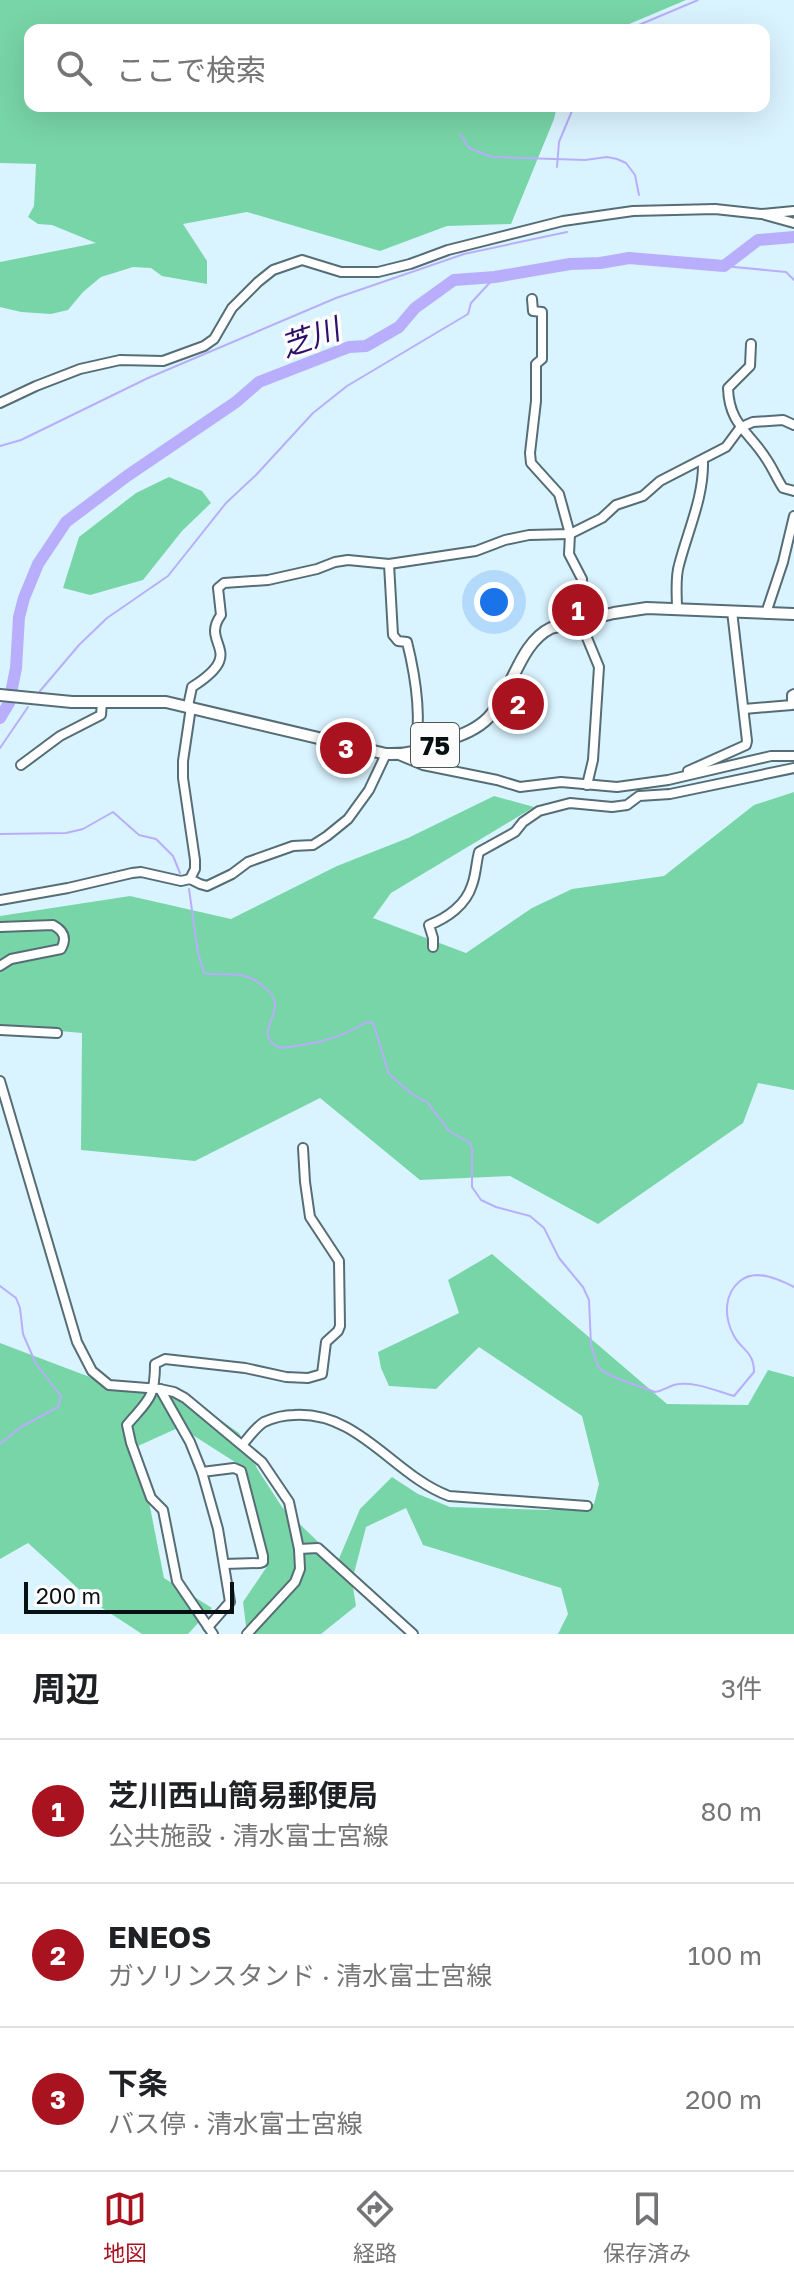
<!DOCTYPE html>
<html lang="ja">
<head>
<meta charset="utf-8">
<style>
	body { margin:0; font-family:"Golos Text","Noto Sans JP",sans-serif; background:#f2f2f2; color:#202124 }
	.scale { position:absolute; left:24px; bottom:20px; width:210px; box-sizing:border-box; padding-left:8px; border:4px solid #060f12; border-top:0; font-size:22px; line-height:28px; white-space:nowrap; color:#060f12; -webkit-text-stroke:6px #fcfcfc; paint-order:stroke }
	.you { position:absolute; left:494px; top:602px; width:28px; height:28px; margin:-20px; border:6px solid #fff; border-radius:50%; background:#1a73e8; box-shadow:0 0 0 12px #1a73e833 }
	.badge { display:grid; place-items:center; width:52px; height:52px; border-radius:50%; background:#a91320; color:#fff; font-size:26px; font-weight:700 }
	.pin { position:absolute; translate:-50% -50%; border:4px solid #fff; box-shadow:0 2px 8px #0006 }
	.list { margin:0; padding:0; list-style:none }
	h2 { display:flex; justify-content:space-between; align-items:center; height:104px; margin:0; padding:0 32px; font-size:34px }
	h2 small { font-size:26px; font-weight:400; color:#757577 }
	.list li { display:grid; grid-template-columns:52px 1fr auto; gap:24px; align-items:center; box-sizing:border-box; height:144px; padding:0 32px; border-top:2px solid #e0e0e0 }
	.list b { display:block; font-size:30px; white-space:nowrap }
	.list p { margin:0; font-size:26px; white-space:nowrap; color:#757577 }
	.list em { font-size:26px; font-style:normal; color:#757577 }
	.icon { flex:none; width:44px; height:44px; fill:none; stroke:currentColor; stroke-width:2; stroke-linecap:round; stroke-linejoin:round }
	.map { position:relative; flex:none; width:794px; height:1634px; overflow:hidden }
	.search { position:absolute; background:#fff; box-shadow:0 8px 32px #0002; left:24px; right:24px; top:24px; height:88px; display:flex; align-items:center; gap:20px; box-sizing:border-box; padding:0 28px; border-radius:16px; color:#757577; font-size:30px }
	.sheet { height:536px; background:#fff }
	nav { display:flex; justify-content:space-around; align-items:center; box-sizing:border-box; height:112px; border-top:2px solid #e0e0e0; background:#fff; font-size:22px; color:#757577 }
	nav a { display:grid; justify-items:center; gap:4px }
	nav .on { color:#a91320 }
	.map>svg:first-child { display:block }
	.forest { fill:#78d5a8 }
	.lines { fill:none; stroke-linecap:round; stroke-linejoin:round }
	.stream { stroke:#b8aefc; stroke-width:2 }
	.river { stroke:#b8aefc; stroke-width:12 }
	.minor-casing { stroke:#566d76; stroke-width:12 }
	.major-casing { stroke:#566d76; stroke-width:14 }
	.minor { stroke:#fff; stroke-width:8 }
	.major { stroke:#fff; stroke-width:10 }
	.labels { text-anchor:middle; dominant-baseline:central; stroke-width:7; stroke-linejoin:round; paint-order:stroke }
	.shield { fill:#fcfcfc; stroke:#505658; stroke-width:2 }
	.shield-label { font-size:26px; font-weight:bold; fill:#060f12 }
	.water-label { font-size:30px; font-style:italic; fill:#2d0f69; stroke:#fcfcfc }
</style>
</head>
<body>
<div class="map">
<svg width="794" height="1634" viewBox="0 0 794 1634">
	<rect width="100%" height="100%" fill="#daf4ff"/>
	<g class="forest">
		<polygon points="0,0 686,0 615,30 30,30 30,106 557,106 554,119 511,224 447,226 380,251 247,212 183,224 207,261 207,284 162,276 151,268 133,267 101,277 83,292 68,310 51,314 21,312 0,307 0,262 96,243 52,225 38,224 28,217 34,206 36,164 0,163"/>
		<polygon points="169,477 202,491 211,503 182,531 143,580 90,595 63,588 79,537 136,493"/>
		<polygon points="794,792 794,1090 758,1083 743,1123 598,1224 510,1176 420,1180 320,1098 195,1161 81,1150 82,1033 0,1026 0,916 130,896 231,919 337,866 408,838 494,796 534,807 391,893 373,918 466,953 532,908 572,889 664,876 754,805"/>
		<polygon points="492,1254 667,1404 748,1405 768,1370 794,1377 794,1634 558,1634 568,1614 561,1588 423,1545 406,1508 366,1527 352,1581 356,1606 321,1634 247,1634 243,1602 268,1565 246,1469 180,1427 138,1446 164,1578 212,1608 188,1634 142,1634 93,1602 28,1543 0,1559 0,1343 95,1379 186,1396 239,1433 258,1470 282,1507 338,1561 360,1509 392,1477 418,1494 450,1507 548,1510 594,1504 599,1484 582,1416 479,1347 436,1389 389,1386 381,1368 378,1352 459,1313 448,1280"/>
	</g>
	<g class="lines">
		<g class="stream">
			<polyline points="627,30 698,0"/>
			<polyline points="460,134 469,148 492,157 585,160 607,157 617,159 626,163 635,175 639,195"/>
			<polyline points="557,167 559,142 574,106"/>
			<polyline points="724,266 786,272 794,280"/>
			<polyline points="0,446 21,440 148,378 336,298 464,254 567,232"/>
			<polyline points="40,691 79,645 107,618 168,576 226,503 256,475 313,413 347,386 468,314 471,303 495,277"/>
			<polyline points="0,748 28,707"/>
			<polyline points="0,834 66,833 83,829 113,812 139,835 156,839 173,856 180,873"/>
			<path d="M189,889L198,953L204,973C218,976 236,972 248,977C258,981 275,993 275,1004C276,1020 255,1037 280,1048C314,1044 337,1040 367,1022L373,1023L389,1074L412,1094L428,1103L449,1131L470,1143L472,1149V1187L481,1200L496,1207L530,1216L544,1228L559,1258L583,1287L589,1300L591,1345L597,1364L601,1370L616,1378L655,1392C663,1391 667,1387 674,1385C692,1380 716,1391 734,1396L754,1372C754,1350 740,1350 733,1334C724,1316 724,1294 740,1281C755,1268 779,1279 794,1287"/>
			<polyline points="0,1286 16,1298 20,1308 23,1334 36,1364 61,1396 58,1407 21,1427 0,1444"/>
		</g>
		<polyline class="river" points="0,718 9,703 16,668 19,617 24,598 38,564 66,522 127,476 236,402 259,382 349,347 366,346 399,327 415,308 454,280 495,277 570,264 600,263 629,258 724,266 758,240 794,237"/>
		<defs>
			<g id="minor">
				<polyline points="765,215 794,223"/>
				<polyline points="532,299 533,311 542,312 542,359 536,364 536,401 530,453 531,463 559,494 570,534 569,554 582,579 584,620"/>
				<path d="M751,344L750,366L728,388C729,425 750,432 767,460C773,469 777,479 783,488L794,491"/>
				<polyline points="0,403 36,386 80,369 120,360 163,361 204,346 214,339 232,308 258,282 273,270 302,260 341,272 378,272 410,264 448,250 563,221 633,211 715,209 761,214 794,211"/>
				<path d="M389,564L393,635L398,641L407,642C416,678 422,716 415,753"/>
				<path d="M677,609C677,595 675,578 679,565C688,530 704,497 703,461"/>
				<polyline points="766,613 783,562 794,516"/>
				<polyline points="580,621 599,667 593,760 587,785"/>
				<path d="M188,706L192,687C249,651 199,645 221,615L218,588L224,583L268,580L317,569L335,562L348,560L389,564L476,551L505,540L529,535L570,534L602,518L616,505L643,496L660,481L726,447L740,428L746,425L753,422L783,420L794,425"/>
				<polyline points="744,709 792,705 792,695 794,694"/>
				<polyline points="399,755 423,765 497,780 520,787 561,782 617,787 668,780 771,756 794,756"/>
				<polyline points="21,765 60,736 101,715 102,702"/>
				<polyline points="688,771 746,745 747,741 732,611"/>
				<polyline points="190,879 195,869 195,860 183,778 183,761 191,707"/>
				<polyline points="0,900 68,888 132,873 141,872 181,881 190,879 200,884 207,886 232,874 248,862 293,846 313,845 327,836 348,819 369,790 386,754"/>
				<path d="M0,927L53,925C64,931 67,938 61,949L11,959L0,966"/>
				<path d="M433,947V938L429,925C447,918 466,905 472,885C476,875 476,863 479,852L515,832L523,822L539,811L570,803L612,807L627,805L639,796L670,794L794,768"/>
				<polyline points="0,1030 57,1033"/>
				<polyline points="0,1081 77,1342 92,1371 109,1385 160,1389 174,1392 185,1398 262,1462 289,1502 299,1549 300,1569 295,1582 247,1634"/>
				<polyline points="160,1389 190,1442 202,1472 218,1529 230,1602 208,1627"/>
				<path d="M243,1444C249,1437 256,1427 264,1422C273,1418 284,1415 294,1415C359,1411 393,1475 449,1496L587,1506"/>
				<polyline points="202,1472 234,1468 241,1471 263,1556 263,1562 260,1563 224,1564"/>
				<polyline points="299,1549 318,1548 413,1634"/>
				<path d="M213,1634L177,1581L163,1510L151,1498L131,1443L127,1425C148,1400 155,1399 155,1364L165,1359L245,1368L286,1377L308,1378L322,1374L326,1342L338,1331L340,1326L339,1261L310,1217L305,1182L303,1148"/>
			</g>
			<path id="major" d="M0,695L72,702H166L386,754C410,755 423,750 445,741C461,735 476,730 488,718C512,693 519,643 551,628L614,613L647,608L794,614"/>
		</defs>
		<use href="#minor" class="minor-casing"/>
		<use href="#major" class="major-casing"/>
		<use href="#minor" class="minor"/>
		<use href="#major" class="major"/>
	</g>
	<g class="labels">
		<rect class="shield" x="411" y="723" width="48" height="44" rx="6"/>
		<g class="shield-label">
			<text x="435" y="745">75</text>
		</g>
		<g class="water-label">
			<text transform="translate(310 337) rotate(-19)">芝川</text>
		</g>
	</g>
</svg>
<div class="scale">200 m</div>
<div class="you"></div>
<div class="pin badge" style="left:578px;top:610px">1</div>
<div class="pin badge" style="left:518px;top:704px">2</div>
<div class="pin badge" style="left:346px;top:748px">3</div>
<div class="search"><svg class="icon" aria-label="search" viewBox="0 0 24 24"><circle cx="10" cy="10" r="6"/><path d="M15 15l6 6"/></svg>ここで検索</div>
</div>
<section class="sheet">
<h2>周辺<small>3件</small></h2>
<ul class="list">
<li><span class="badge">1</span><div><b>芝川西山簡易郵便局</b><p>公共施設 · 清水富士宮線</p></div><em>80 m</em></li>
<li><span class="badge">2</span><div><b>ENEOS</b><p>ガソリンスタンド · 清水富士宮線</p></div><em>100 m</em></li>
<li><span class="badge">3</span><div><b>下条</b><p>バス停 · 清水富士宮線</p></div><em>200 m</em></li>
</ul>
</section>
<nav>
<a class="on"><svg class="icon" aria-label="map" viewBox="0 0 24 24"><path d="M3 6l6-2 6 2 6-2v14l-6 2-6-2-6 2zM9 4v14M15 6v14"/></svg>地図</a>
<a><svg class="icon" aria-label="directions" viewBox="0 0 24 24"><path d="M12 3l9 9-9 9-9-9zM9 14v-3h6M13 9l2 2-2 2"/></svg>経路</a>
<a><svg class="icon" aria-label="saved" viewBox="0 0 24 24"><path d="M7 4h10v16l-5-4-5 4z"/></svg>保存済み</a>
</nav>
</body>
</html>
